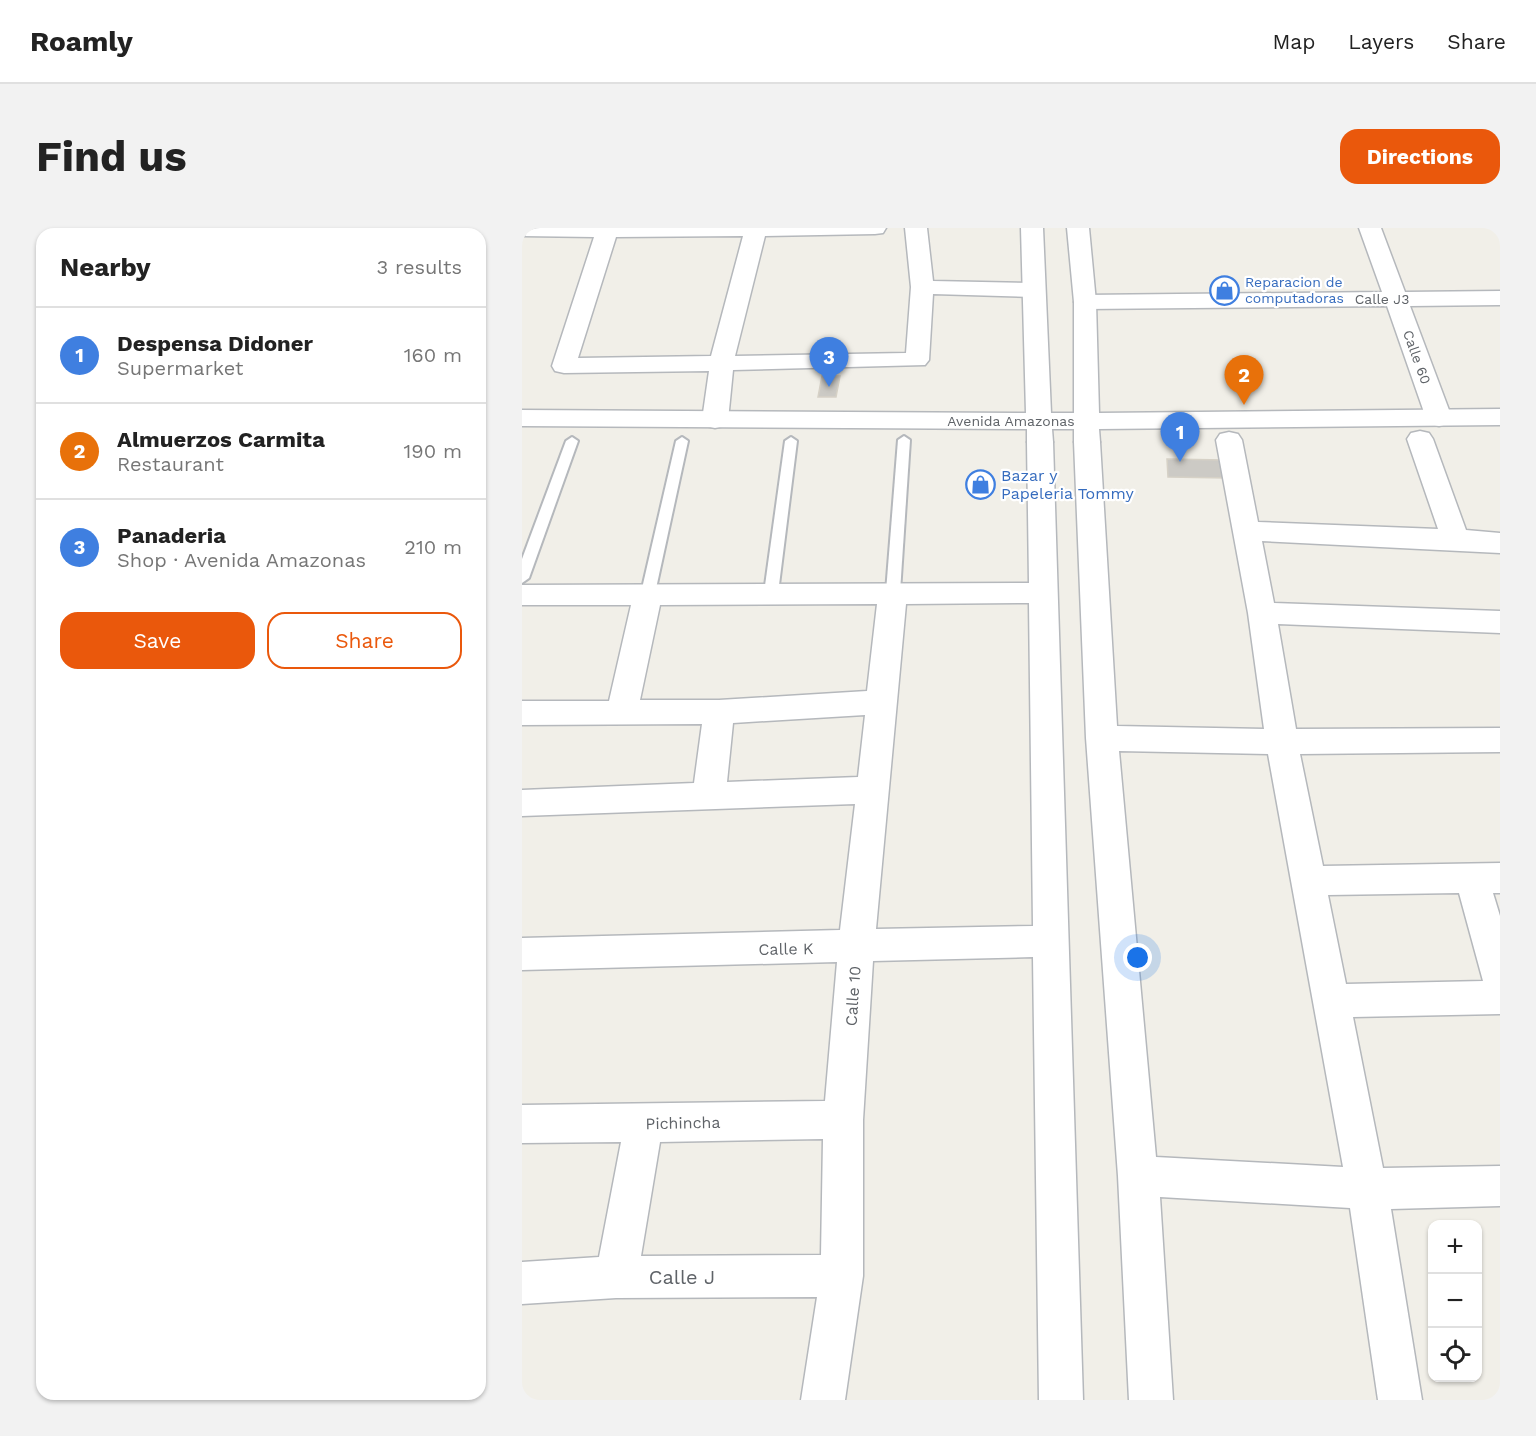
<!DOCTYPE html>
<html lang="en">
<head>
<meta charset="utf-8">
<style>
	body { margin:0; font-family:"Work Sans",sans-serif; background:#f2f2f2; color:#222 }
	.controls { position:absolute; right:18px; bottom:18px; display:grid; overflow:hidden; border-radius:12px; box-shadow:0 2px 4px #0004 }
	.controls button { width:54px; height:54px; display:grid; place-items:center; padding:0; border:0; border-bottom:2px solid #e0e0e0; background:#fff; color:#222; font:30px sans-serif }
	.you { position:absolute; left:616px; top:730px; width:21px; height:21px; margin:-15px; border:4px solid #fff; border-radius:50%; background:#1a73e8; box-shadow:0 0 0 9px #1a73e833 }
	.badge { display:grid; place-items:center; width:39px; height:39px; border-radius:50%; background:#ea580c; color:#fff; font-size:20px; font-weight:700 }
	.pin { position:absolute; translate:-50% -50px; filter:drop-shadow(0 2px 3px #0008) }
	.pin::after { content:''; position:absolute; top:32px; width:21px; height:18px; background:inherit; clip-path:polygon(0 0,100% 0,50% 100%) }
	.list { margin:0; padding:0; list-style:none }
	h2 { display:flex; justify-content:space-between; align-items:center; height:78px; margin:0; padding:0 24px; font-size:26px }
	h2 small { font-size:20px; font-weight:400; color:#767676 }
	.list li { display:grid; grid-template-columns:39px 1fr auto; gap:18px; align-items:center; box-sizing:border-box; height:96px; padding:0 24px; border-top:2px solid #e0e0e0 }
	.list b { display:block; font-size:22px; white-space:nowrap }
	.list p { margin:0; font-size:20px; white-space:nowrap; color:#767676 }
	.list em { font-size:20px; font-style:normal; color:#767676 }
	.actions { display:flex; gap:12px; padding:18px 24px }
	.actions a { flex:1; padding:14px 0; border:2px solid #ea580c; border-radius:18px; text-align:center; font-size:21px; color:#ea580c }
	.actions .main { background:#ea580c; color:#fff }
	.icon { flex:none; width:33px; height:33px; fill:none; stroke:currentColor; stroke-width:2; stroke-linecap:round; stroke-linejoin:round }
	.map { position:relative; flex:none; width:978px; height:1172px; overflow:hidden; border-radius:18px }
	header { display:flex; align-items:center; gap:36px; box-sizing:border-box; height:84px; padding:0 30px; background:#fff; border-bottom:2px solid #e0e0e0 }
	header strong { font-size:28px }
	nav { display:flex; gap:33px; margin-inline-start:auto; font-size:21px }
	.intro { display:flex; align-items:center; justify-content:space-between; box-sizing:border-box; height:144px; padding:0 36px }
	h1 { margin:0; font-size:42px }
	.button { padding:15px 27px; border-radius:18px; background:#ea580c; color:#fff; font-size:21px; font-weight:700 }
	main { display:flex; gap:36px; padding:0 36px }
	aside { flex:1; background:#fff; border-radius:18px; box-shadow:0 2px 4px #0004 }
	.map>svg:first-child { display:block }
	.building { fill:#cccac5; stroke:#d6d1c6; stroke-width:1.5 }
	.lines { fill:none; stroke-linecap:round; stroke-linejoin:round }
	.service-casing { stroke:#b5b8bc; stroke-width:4 }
	.minor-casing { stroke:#b5b8bc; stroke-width:3 }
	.tertiary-casing { stroke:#b5b8bc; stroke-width:3 }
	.service { fill:#fff; fill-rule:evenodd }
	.minor { fill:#fff; fill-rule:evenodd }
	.tertiary { fill:#fff; fill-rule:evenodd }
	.labels { text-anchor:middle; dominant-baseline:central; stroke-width:4.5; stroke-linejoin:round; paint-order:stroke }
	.far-shop-label { font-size:14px; fill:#366cbe; stroke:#fff; text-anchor:start }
	.far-street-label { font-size:14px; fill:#5f6368; stroke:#fff }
	.shop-label { font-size:16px; fill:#366cbe; stroke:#fff; text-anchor:start }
	.street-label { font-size:16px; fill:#5f6368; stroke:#fff }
	.near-street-label { font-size:20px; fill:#5f6368; stroke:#fff }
</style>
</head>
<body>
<header>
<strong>Roamly</strong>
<nav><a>Map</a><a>Layers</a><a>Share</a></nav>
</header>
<div class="intro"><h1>Find us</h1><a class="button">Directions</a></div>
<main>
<aside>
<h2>Nearby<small>3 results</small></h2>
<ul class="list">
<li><span class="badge" style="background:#3f7fe0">1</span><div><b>Despensa Didoner</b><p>Supermarket</p></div><em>160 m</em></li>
<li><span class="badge" style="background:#e8710a">2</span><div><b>Almuerzos Carmita</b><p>Restaurant</p></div><em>190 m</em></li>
<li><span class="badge" style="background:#3f7fe0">3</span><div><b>Panaderia</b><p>Shop · Avenida Amazonas</p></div><em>210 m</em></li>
</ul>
<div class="actions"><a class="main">Save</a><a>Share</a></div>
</aside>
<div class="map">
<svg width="978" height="1172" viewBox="0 0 978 1172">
	<rect width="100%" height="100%" fill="#f1efe8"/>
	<g class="building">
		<polygon points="300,148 318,148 314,169 296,169"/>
		<polygon points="645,231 702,232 704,250 646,249"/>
	</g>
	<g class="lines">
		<defs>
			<g id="service">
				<polygon points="382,208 388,212 378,364 371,369 364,364 376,212"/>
				<polygon points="50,209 56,213 7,350 0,355 0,331 44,213"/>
				<polygon points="160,209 166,213 133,365 126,370 119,365 154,213"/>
				<polygon points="269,209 275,213 256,365 249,370 242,365 263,213"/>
			</g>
			<g id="minor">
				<path d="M0,0H364L361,5L353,6L243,8L213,128L384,125L389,59L383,0H405L411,53L512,55L520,57L523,62L520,67L512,69L411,66L407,132L403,137L211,142L206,192L202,198L193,200L184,198L180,192L187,143L42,145L33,143L30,138L72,9L0,8ZM221,8L189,128L56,130L94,9Z"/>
				<polygon points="837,0 859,0 883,64 978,63 978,77 888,78 930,190 926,196 917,198 908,196 904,190 865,78 563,81 555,79 552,74 555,69 563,67 860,64"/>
				<path d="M898,203L907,205L911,211L944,302L978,305V325L740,313L752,375L978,383V405L756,396L774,501L978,500V524L778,526L801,638L978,635V665H971L978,688V786L831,789L861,940L978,938V978L869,981L900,1172H856L828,980L638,969L651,1172H607L596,948L564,510L552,214L556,208L565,206L574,208L578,214L595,498L742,501L726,385L694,212L698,206L707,204L716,206L720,212L736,294L916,301L885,211L889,205ZM597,523L746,526L821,939L634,929ZM937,665L961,753L824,756L806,667Z"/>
				<path d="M518,206L527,208L531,214L561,1172H517L511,729L351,733L341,892V1048L323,1172H279L295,1069L94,1070L0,1076V1034L77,1029L99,914L0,915V877L303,873L315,734L0,742V710L318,702L333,576L0,588V562L172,555L180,496L0,497V473H87L109,377H0V357L507,355L505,214L509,208ZM507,375L511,698L354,701L384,376ZM355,376L345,463L197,472H118L138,377ZM343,487L336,549L205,554L211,495ZM301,911L299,1027L119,1028L138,914Z"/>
			</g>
			<polygon id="tertiary" points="499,0 521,0 529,185 552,185 552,74 545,0 567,0 574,74 577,185 978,181 978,197 577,201 578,214 574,220 565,222 556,220 552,214 552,201 530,201 531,214 527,220 518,222 509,220 505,214 505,201 0,198 0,182 504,185"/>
		</defs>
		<use href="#service" class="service-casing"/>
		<use href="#minor" class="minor-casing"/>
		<use href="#tertiary" class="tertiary-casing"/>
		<use href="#service" class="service"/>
		<use href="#minor" class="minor"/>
		<use href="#tertiary" class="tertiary"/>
	</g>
	<defs>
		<symbol id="shop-ring" viewBox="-11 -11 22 22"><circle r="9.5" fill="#fff" stroke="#3f7fe0" stroke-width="1.5"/><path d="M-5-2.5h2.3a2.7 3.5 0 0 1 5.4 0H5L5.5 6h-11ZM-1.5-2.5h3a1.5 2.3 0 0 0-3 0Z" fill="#3f7fe0"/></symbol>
	</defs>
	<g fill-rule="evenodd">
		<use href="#shop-ring" x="686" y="46" width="33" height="33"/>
		<use href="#shop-ring" x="442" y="240" width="33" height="33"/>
	</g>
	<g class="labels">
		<g class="far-shop-label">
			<text x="723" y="54">Reparacion de<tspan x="723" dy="16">computadoras</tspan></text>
		</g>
		<g class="far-street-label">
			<text x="860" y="71">Calle J3</text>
			<text transform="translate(895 129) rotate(70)">Calle 60</text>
			<text x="489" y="193">Avenida Amazonas</text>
		</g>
		<g class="shop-label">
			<text x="479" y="247">Bazar y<tspan x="479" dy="18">Papeleria Tommy</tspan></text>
		</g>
		<g class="street-label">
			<text transform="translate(264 721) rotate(-1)">Calle K</text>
			<text transform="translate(331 768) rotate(-86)">Calle 10</text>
			<text transform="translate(161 895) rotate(-1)">Pichincha</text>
		</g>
		<g class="near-street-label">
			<text x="160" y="1049">Calle J</text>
		</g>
	</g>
</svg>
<div class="controls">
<button>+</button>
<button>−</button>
<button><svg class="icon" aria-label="locate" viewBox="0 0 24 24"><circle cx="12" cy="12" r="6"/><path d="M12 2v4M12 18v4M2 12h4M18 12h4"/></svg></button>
</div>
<div class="you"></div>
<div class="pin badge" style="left:658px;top:234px;background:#3f7fe0">1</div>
<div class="pin badge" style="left:722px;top:177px;background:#e8710a">2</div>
<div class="pin badge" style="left:307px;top:159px;background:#3f7fe0">3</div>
</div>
</main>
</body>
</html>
